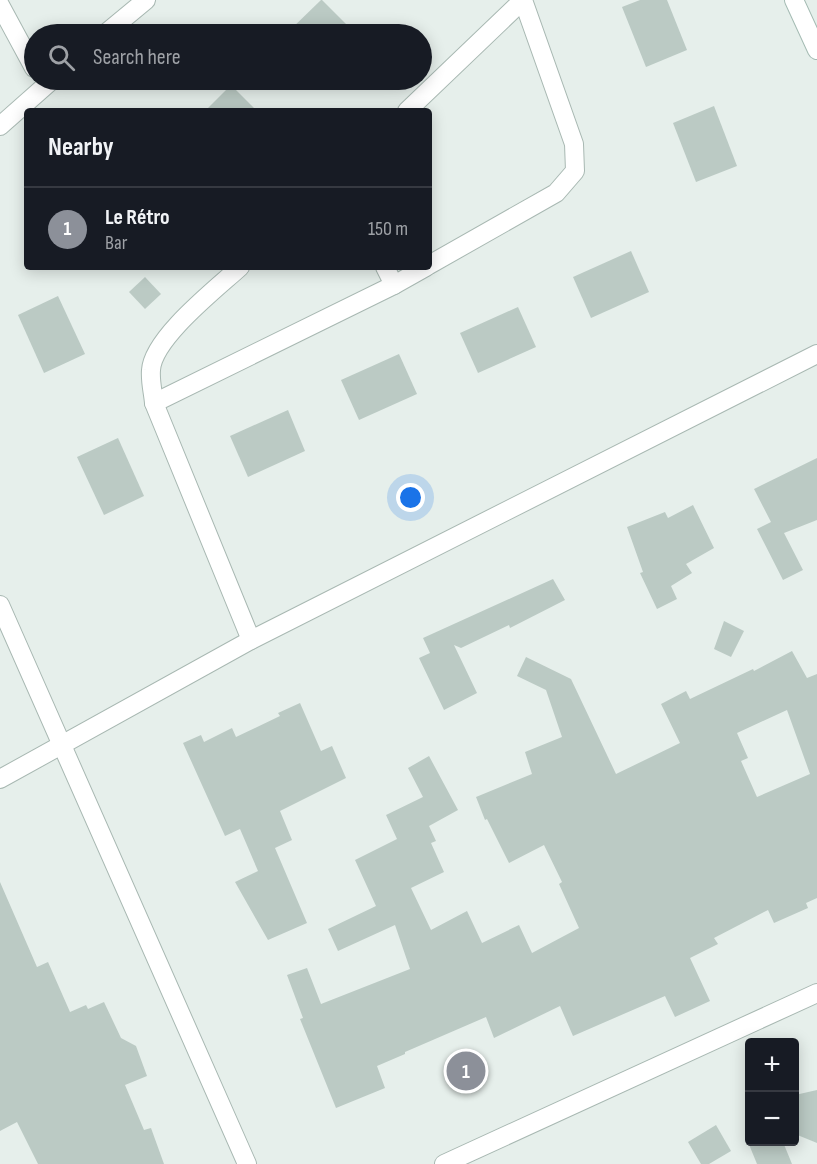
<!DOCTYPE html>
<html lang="en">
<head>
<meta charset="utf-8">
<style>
	body { margin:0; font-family:"Sofia Sans Condensed",sans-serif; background:#20242c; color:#f1f3f6 }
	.controls { position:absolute; right:18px; bottom:18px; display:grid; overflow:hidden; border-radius:6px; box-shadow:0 3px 15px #0003 }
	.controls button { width:54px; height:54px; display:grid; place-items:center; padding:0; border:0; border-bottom:2px solid #363941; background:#171b24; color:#f1f3f6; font:30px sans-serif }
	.you { position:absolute; left:411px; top:498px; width:21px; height:21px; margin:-15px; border:4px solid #fff; border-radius:50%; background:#1a73e8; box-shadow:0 0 0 9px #1a73e833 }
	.badge { display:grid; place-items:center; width:39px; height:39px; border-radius:50%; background:#8c9099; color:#fff; font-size:20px; font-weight:700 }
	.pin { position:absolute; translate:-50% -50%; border:3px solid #fff; box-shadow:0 2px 6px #0006 }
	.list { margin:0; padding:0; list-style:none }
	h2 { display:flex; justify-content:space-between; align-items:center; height:78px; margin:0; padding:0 24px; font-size:26px }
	h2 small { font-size:20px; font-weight:400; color:#9ea1a6 }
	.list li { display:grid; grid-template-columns:39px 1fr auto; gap:18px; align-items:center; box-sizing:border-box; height:84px; padding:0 24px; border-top:2px solid #363941 }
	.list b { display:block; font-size:22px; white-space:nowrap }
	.list p { margin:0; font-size:20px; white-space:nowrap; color:#9ea1a6 }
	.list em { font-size:20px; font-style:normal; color:#9ea1a6 }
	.icon { flex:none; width:33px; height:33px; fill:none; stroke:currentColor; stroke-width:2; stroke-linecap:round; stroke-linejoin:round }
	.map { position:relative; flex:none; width:817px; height:1164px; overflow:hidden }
	.search { position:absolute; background:#171b24; box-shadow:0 3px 15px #0003; left:24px; top:24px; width:408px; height:66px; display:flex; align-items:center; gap:15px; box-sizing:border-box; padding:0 21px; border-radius:33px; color:#9ea1a6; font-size:22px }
	.panel { position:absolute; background:#171b24; box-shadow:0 3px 15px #0003; left:24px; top:108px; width:408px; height:162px; border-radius:6px }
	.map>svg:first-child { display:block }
	.building { fill:#bbcac4; fill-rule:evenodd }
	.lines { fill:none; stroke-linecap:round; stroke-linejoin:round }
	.street-casing { stroke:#a8b8b2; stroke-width:20 }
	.secondary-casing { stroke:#a4bbb3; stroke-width:20 }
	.street { stroke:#fff; stroke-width:18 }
	.secondary { stroke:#fff; stroke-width:18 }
</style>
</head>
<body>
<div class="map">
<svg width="817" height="1164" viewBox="0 0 817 1164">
	<rect width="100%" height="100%" fill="#e6efeb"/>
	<g class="building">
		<polygon points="322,0 356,34 286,34 321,0"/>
		<polygon points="640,0 667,0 687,50 646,67 622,7"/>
		<polygon points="231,85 257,111 205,111"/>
		<polygon points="714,106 737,166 696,182 673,123"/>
		<polygon points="631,251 649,292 591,318 573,277"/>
		<polygon points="145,277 161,294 145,309 129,292"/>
		<polygon points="58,296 85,354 44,373 18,315"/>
		<polygon points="518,307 536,347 478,373 460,333"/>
		<polygon points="399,354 417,394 359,420 341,380"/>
		<polygon points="288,410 305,451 248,477 230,436"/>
		<polygon points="118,438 144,496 104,515 77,457"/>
		<polygon points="817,458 817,520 784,533 803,570 783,580 757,529 771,522 754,489"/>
		<polygon points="693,505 714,548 686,564 692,573 671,586 677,599 657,609 640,573 643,572 627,527 665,512 668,518"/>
		<polygon points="553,579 565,600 510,628 509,625 461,648 454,645 477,693 444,710 419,658 430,653 423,638"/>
		<polygon points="724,621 744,631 731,657 714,649"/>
		<path d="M792,651L807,678L817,674V898L806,903L808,908L774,923L768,910L714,938L718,944L690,958L710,1001L675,1017L665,996L573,1036L560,1006L494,1038L486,1017L405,1052V1054L377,1066L385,1088L336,1108L300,1019L303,1018L287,975L307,968L321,1004L410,969L395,925L338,951L328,929L376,906L355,860L397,839L386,815L423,797L408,768L429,756L458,810L429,826L436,841L431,843L444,872L411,888L431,930L467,911L482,943L519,925L532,953L579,928L559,884L562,882L544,845L509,863L487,819L485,820L476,797L532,774L525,752L562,737L546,690L517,676L526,657L571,679L616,774L680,743L661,704L686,691L690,699L753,669L754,671ZM787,710L810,774L757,797L741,761L748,758L737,733Z"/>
		<polygon points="300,703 321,751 332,746 346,778 280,811 292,840 275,848 307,923 268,940 235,882 258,871 240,829 225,836 183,743 201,735 204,742 232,728 236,737 280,716 278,713"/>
		<polygon points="0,882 37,967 48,962 70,1012 86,1005 88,1009 104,1002 121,1038 136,1046 147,1076 125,1085 144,1130 151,1128 164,1164 38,1164 17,1122 0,1131"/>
		<polygon points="817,1090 817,1143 795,1134 795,1095"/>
		<polygon points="716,1125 731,1151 709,1164 701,1164 688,1142"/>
		<polygon points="748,1142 783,1142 792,1164 757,1164"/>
	</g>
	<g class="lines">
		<defs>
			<g id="street">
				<polyline points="0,5 34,68"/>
				<polyline points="105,34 146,0"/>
				<polyline points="407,111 523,0"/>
				<polyline points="0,126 52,80"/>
				<polyline points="429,265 556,193 575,171 574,144 523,0"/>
				<path d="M240,267C216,289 153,338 151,370C150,381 153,392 154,403L251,640"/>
				<polyline points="385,267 394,285"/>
				<polyline points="154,403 394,285 426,267"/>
				<polyline points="0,605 247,1164"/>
				<polyline points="0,779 251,640 817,354"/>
				<polyline points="444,1164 817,993"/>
			</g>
			<polyline id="secondary" points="794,0 817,50"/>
		</defs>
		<use href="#street" class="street-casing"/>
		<use href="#secondary" class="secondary-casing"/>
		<use href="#street" class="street"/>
		<use href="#secondary" class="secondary"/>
	</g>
</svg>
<div class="controls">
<button>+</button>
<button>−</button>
</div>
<div class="you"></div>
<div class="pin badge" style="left:466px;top:1071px">1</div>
<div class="search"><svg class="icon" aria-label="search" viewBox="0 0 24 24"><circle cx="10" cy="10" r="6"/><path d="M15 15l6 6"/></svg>Search here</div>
<section class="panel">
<h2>Nearby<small></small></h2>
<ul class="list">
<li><span class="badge">1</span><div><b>Le Rétro</b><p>Bar</p></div><em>150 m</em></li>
</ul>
</section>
</div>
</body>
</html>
